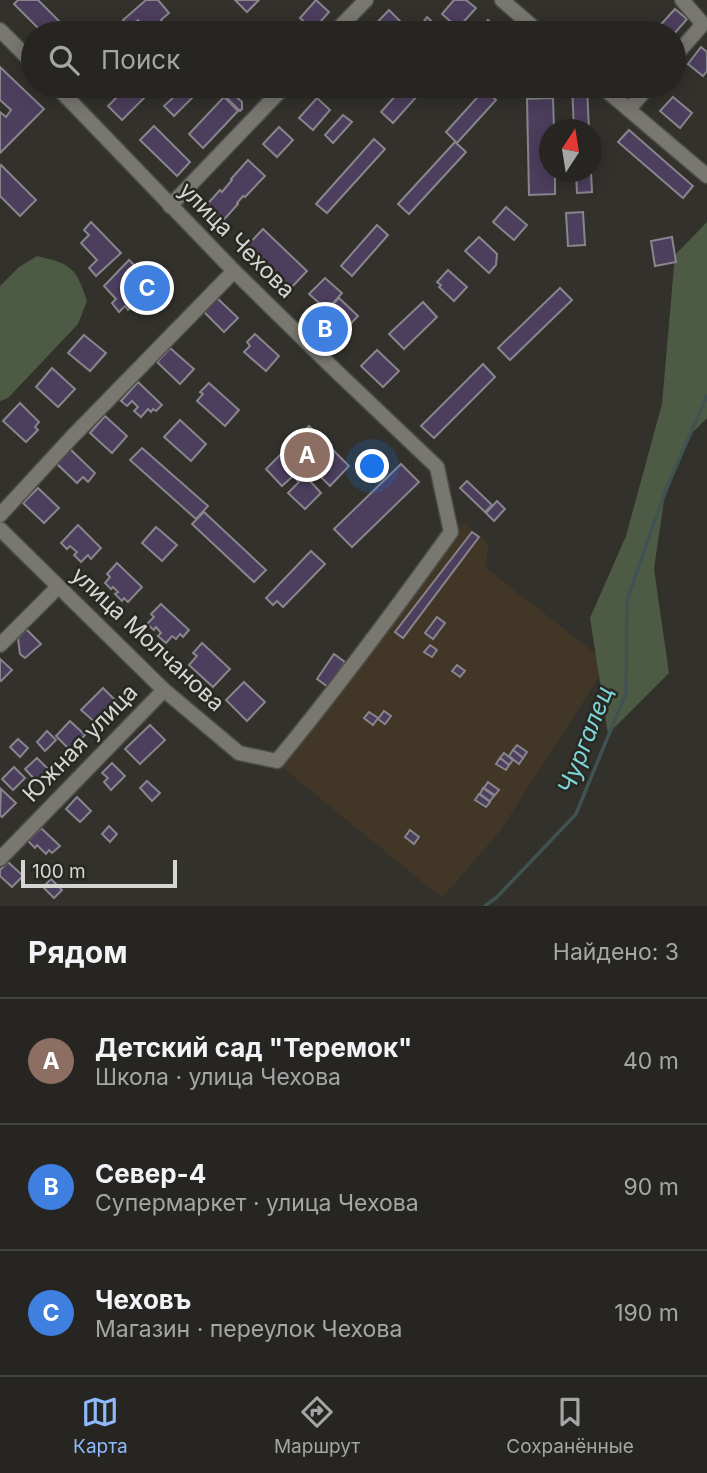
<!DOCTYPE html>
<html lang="ru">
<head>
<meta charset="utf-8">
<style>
	body { margin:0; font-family:Inter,sans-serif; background:#32312e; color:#f1f3f6 }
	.compass { position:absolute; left:539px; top:119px; width:63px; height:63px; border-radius:50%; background:#262521; box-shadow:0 4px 18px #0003; rotate:12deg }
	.scale { position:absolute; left:21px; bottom:18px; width:156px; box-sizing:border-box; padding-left:7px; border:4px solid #d5d5d1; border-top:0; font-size:19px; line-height:24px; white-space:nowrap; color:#d5d5d1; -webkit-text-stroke:5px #282822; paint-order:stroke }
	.you { position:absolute; left:373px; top:467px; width:24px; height:24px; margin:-18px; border:5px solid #fff; border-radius:50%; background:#1a73e8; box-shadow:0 0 0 10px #1a73e833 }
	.badge { display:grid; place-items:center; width:46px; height:46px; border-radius:50%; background:#8eb9fc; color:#fff; font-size:23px; font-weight:700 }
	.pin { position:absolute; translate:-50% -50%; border:4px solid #fff; box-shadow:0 2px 7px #0006 }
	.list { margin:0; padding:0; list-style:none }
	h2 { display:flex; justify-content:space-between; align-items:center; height:91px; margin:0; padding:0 28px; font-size:30px }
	h2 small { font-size:23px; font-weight:400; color:#a4a5a5 }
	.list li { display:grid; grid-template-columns:46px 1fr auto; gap:21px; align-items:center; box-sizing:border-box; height:126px; padding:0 28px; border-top:2px solid #42423f }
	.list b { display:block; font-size:26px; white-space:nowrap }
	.list p { margin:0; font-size:23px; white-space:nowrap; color:#a4a5a5 }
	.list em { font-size:23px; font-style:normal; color:#a4a5a5 }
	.icon { flex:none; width:38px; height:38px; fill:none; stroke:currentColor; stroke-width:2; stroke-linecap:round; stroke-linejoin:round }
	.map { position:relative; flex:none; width:707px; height:906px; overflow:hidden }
	.search { position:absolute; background:#262521; box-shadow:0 4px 18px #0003; left:21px; right:21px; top:21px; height:77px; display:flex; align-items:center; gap:18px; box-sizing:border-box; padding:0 24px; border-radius:38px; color:#a4a5a5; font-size:26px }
	.sheet { height:469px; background:#262521 }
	nav { display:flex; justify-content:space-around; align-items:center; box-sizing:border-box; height:98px; border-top:2px solid #42423f; background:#262521; font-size:19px; color:#a4a5a5 }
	nav a { display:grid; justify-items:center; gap:4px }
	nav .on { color:#8eb9fc }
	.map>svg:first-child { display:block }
	.industrial { fill:#423727 }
	.green { fill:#4e5b44 }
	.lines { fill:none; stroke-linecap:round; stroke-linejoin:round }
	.stream { stroke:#415252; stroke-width:3.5 }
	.building { fill:#4c3e5d; stroke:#88858c; stroke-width:2 }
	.minor-casing { stroke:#4e4e49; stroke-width:17 }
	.minor { stroke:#787770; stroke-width:14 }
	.labels { text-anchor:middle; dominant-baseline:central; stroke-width:5; stroke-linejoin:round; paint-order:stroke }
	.street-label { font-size:23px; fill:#d5d5d1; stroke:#282822 }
	.water-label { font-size:24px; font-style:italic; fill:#7dd4d7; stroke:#282822 }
</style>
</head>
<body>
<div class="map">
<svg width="707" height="906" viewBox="0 0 707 906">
	<rect width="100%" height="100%" fill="#32312c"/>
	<polygon class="industrial" points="464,523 488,544 486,568 608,663 500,831 442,898 278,764"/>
	<g class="green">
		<polygon points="707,222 707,418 690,435 664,500 654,569 669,673 608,734 590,618 626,536 662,404 675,255"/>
		<path d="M37,256C72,264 76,268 87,301L78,324L8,398L0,401V286L19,267Z"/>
	</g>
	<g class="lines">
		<polyline class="stream" points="485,906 497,897 576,814 626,693 627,600 666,489 707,396"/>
	</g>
	<g class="building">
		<polygon points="18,0 38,0 65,27 59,33 43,33 14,4"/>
		<polygon points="146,0 158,0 169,13 161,20 173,33 150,33 138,20 129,27 123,20"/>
		<polygon points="235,0 259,0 247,12"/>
		<polygon points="316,0 329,12 313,30 300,18"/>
		<polygon points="454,0 466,0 476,8 458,28 442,14"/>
		<polygon points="675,9 687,19 674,34 653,33"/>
		<polygon points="389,10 400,21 388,33 367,33"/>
		<polygon points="427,17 441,30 437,33 432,33 422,24"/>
		<polygon points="488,20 503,33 477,33"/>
		<polygon points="701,47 707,52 707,71 703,76 688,64"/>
		<polygon points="0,67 44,109 0,153 0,112 6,117 11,110 0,100"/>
		<polygon points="128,86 156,86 122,120 108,106"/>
		<polygon points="186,86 190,86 197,93 174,116 164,106"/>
		<polygon points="404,86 426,86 393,123 381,112"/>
		<polygon points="572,86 587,86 589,130 574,130"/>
		<polygon points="484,90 496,100 457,143 446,132"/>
		<polygon points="231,92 242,102 242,109 240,111 226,97"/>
		<polygon points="224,97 238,111 203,148 189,134"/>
		<polygon points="673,97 692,113 680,128 660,111"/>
		<polygon points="317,98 330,110 313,130 299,118"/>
		<polygon points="553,98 554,130 550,130 550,172 555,172 555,194 529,195 527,99"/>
		<polygon points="343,115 352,122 333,143 325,135"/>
		<polygon points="154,126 190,162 177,176 140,140"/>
		<polygon points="279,127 293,140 277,157 263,144"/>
		<polygon points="629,130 693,186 683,198 618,142"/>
		<polygon points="374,139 385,149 327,213 316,204"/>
		<polygon points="455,142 466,152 409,214 398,204"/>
		<polygon points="248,160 265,176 245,197 243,196 237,203 238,204 219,225 202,210 220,190 222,192 232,180 231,179"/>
		<polygon points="1,165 36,200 20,216 0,196 0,166"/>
		<polygon points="576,172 591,172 592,192 577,193"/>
		<polygon points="506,207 527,225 514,240 493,222"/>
		<polygon points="583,212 585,245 568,246 566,213"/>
		<polygon points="91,222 121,253 96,276 89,268 97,260 81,243 89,235 84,230"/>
		<polygon points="377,225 388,235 352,276 341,266"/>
		<polygon points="263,229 307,271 289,290 245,248"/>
		<polygon points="479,237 497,254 496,265 489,273 465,251"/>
		<polygon points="672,237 676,262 655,266 651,241"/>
		<polygon points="129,260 154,284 128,310 125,306 119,312 112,303 116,299 104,286"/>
		<polygon points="448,270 467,287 454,301 439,287 441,285 437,282"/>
		<polygon points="325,278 342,293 327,310 309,294"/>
		<polygon points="560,288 572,300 510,360 498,348"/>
		<polygon points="217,298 238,318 224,332 204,312"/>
		<polygon points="339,298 358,316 336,339 316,320"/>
		<polygon points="423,302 437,317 404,349 389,334"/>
		<polygon points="255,334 279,356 266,371 244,352 250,346 247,342"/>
		<polygon points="84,335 106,353 90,371 68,353"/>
		<polygon points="170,348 194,369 180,384 157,362"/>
		<polygon points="377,350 399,371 383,387 361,366"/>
		<polygon points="483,364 495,377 434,438 421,426"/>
		<polygon points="52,368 75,389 58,407 36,387"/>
		<polygon points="138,382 162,405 156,411 153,409 151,412 148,409 141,417 134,411 138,407 132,401 127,406 121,401"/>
		<polygon points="209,383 239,410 225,426 197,401 203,394 200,392"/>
		<polygon points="20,403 39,422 35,427 38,430 26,442 3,421"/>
		<polygon points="105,416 127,436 112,453 90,433"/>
		<polygon points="180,420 206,444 191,461 164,437"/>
		<polygon points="309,426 326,444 316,455 321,460 332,449 349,466 330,486 318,474 310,481 321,493 305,509 288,493 299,482 293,476 282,486 266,469 283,452 296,466 302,460 289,446"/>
		<polygon points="142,448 208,506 196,519 130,460"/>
		<polygon points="70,449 95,473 88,482 83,477 77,483 56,463"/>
		<polygon points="401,464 419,482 352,547 334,529"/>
		<polygon points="467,481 492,505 485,512 460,488"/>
		<polygon points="38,488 59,508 44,523 23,503"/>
		<polygon points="497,501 505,509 494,521 486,513"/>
		<polygon points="204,512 266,570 254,582 192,524"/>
		<polygon points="78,525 101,548 91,559 88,555 81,562 74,555 77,552 70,546 67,549 61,543"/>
		<polygon points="156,527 177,545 162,561 142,543"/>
		<polygon points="472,532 479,537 403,638 395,632"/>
		<polygon points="311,551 325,564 283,607 277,601 273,605 266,598"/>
		<polygon points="117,563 142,587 128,602 124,598 122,601 115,594 118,592 113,587 111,589 105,583 110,577 107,574"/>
		<polygon points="161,604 189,630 183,637 180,634 176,639 172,636 166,643 158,636 161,633 156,627 154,630 147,624 154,617 151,614"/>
		<polygon points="437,617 445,623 433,639 425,633"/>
		<polygon points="26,629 41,644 25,658 20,654 18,638"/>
		<polygon points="202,643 230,669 213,687 189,665 197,656 193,653"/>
		<polygon points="430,645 437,650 432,657 424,652"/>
		<polygon points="334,654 345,662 328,687 317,679"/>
		<polygon points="0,659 12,670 1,681 0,680"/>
		<polygon points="457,665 465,671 460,677 452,671"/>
		<polygon points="244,682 265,702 247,721 226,700"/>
		<polygon points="103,688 118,703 97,724 81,710"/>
		<polygon points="384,711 391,716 385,724 378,719"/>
		<polygon points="369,712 378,718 373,725 364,718"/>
		<polygon points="70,721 85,735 70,750 56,736"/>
		<polygon points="150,725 165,740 140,764 125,749"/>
		<polygon points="47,731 56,740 45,751 37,742"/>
		<polygon points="18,739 28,748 20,757 10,747"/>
		<polygon points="517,745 527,752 523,758 513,750"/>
		<polygon points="513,750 523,758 519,764 509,756"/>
		<polygon points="504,753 513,760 509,765 500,758"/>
		<polygon points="37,758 49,770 37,782 25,769"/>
		<polygon points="500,758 509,765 506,770 496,764"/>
		<polygon points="112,763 125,776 111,790 104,782 108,778 102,773"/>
		<polygon points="14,767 25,778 13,790 2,779"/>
		<polygon points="147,781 160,793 152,801 140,788"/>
		<polygon points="488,782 499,790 495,795 484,788"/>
		<polygon points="483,788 494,796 490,801 480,794"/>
		<polygon points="1,789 16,803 2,817 0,815"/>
		<polygon points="479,794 490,802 486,807 475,800"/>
		<polygon points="77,797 91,811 80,822 66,809"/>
		<polygon points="109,826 117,834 110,842 102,834"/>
		<polygon points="41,828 60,846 52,853 49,850 46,854 37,845 35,848 28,841"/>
		<polygon points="410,830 419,837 414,844 405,837"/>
		<polygon points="8,862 23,876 12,887 0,876 0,870"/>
		<polygon points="51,879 62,890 54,898 43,887"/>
	</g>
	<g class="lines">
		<defs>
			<g id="minor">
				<polyline points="502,0 540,33"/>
				<polyline points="0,30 33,63"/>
				<polyline points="334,33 366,0"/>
				<polyline points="674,57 703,24 682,0"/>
				<polyline points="601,86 707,176"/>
				<polyline points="629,109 649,86"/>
				<polyline points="170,206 285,86"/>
				<polyline points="0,515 72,437 234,271"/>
				<path d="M0,529L164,690L239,753L277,761C338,687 395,610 451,532L437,467L334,369L234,271L56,86"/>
				<polyline points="0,645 58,587"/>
				<polyline points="0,859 164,690"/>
			</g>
		</defs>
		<use href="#minor" class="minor-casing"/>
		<use href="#minor" class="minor"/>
	</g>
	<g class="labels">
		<g class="street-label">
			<text transform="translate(237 240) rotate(45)">улица Чехова</text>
			<text transform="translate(148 639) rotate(43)">улица Молчанова</text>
			<text transform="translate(80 743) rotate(-46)">Южная улица</text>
		</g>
		<g class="water-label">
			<text transform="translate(585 740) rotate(-69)">Чургалец</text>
		</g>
	</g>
</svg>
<svg class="compass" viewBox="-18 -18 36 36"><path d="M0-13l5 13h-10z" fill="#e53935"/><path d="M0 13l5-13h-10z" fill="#a4a5a5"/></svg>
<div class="scale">100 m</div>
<div class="you"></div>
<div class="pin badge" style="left:307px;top:455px;background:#8d6e63">A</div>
<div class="pin badge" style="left:325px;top:329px;background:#3f7fe0">B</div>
<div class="pin badge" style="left:147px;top:288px;background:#3f7fe0">C</div>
<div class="search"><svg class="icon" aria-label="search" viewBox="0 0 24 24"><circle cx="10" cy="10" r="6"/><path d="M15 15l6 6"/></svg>Поиск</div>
</div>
<section class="sheet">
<h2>Рядом<small>Найдено: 3</small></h2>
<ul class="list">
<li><span class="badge" style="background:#8d6e63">A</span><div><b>Детский сад &quot;Теремок&quot;</b><p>Школа · улица Чехова</p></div><em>40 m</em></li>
<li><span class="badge" style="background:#3f7fe0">B</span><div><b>Север-4</b><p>Супермаркет · улица Чехова</p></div><em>90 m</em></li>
<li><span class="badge" style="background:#3f7fe0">C</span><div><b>Чеховъ</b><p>Магазин · переулок Чехова</p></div><em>190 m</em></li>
</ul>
</section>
<nav>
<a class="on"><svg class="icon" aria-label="map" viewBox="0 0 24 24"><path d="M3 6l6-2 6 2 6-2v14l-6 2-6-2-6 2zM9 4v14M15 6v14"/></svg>Карта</a>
<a><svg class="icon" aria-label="directions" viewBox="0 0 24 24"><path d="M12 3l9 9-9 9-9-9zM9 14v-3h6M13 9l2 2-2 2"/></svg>Маршрут</a>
<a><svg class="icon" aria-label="saved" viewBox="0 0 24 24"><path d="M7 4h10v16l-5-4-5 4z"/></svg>Сохранённые</a>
</nav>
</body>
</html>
